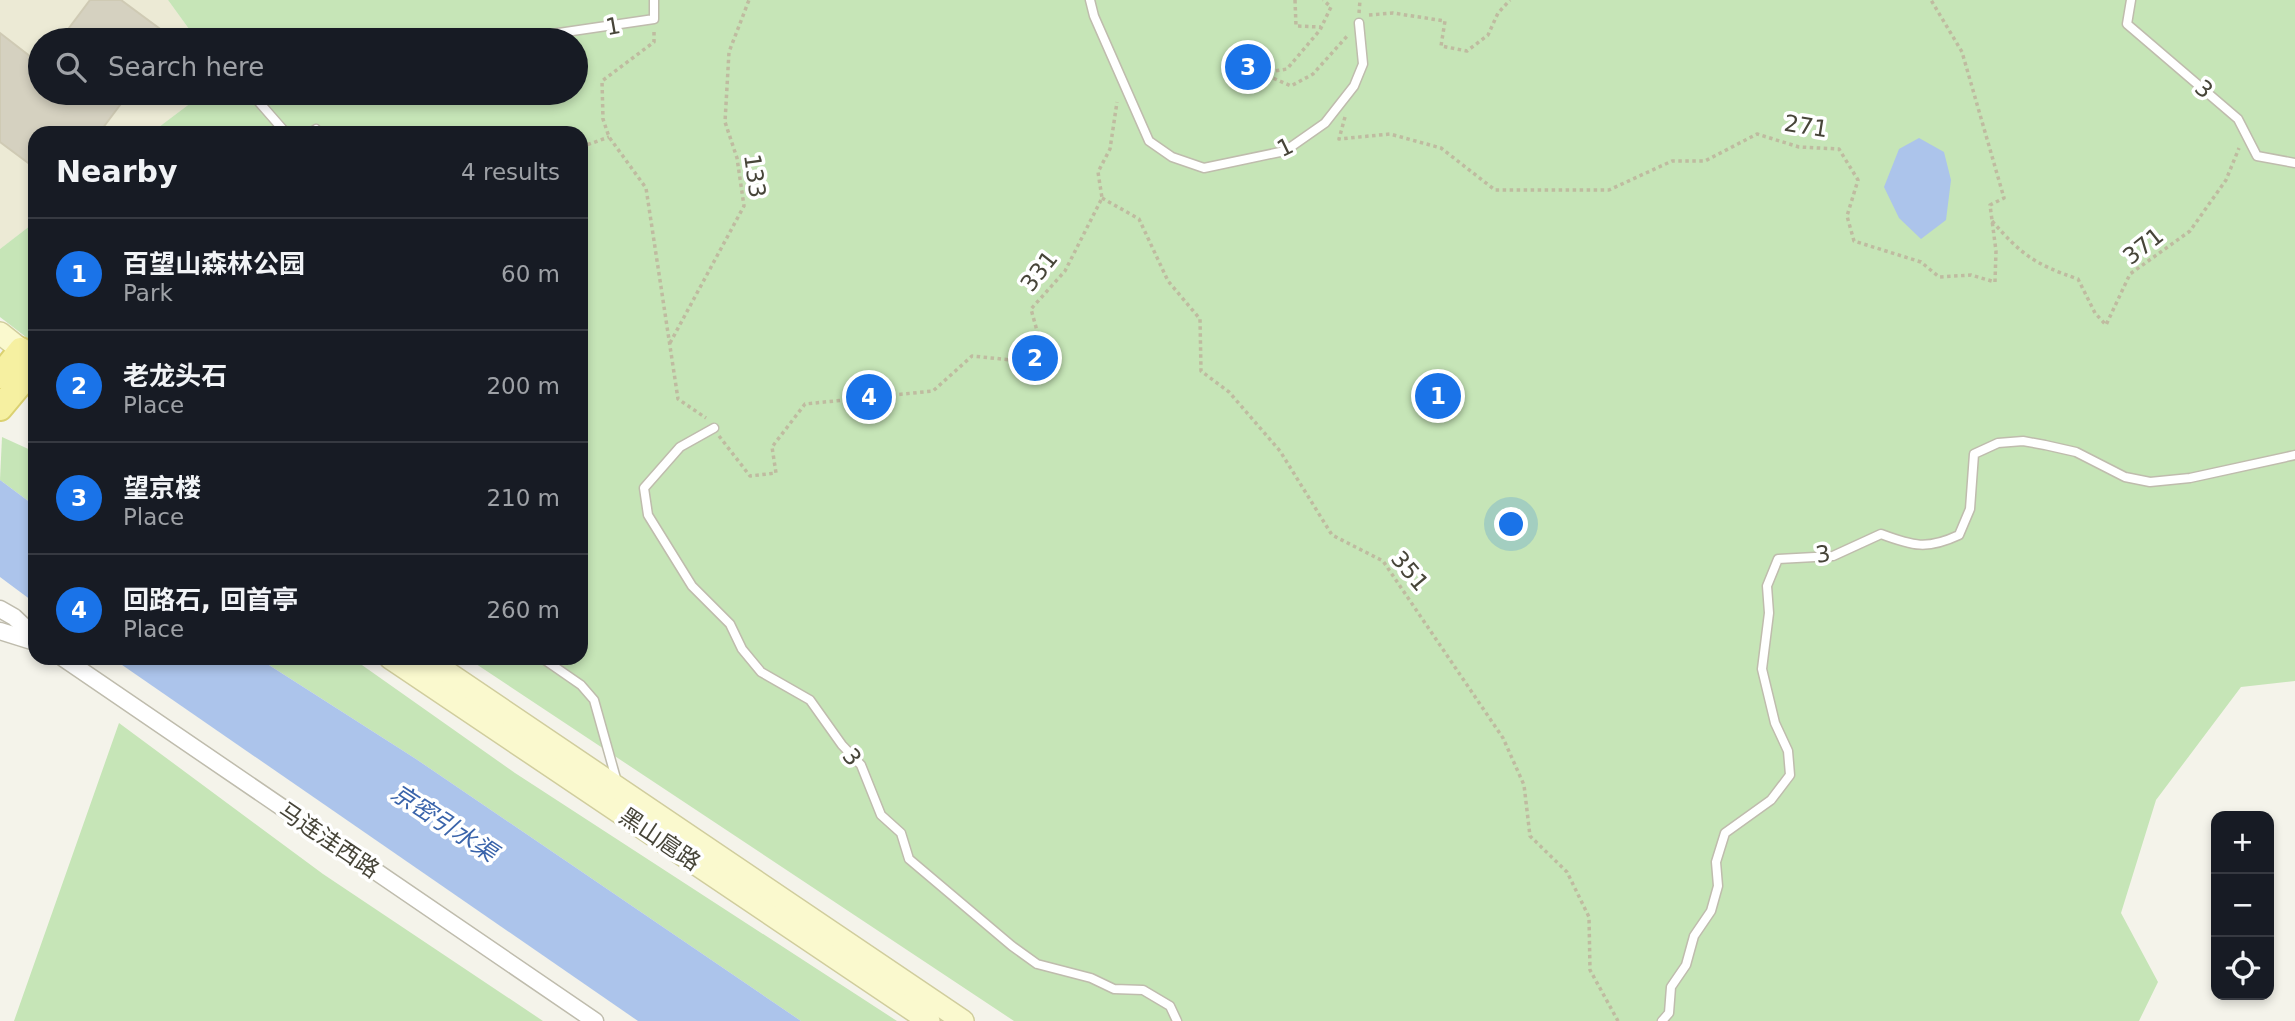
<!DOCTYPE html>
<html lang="en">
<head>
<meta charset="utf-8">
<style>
	body { margin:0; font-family:"DejaVu Sans","Noto Sans SC",sans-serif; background:#20242c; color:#f1f3f6 }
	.controls { position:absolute; right:21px; bottom:21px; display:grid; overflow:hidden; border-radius:14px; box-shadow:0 4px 10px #0003 }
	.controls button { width:63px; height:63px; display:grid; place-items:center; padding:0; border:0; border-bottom:2px solid #363941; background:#171b24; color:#f1f3f6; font:35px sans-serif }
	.you { position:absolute; left:1512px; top:525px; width:24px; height:24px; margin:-18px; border:5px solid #fff; border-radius:50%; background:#1a73e8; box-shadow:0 0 0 10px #1a73e833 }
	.badge { display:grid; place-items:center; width:46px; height:46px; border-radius:50%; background:#1a73e8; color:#fff; font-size:23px; font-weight:700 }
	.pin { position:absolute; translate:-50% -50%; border:4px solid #fff; box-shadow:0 2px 7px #0006 }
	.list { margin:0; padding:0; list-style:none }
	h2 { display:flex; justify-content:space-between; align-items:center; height:91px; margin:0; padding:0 28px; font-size:30px }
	h2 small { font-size:23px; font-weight:400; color:#9ea1a6 }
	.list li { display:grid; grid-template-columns:46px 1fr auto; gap:21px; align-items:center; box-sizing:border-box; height:112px; padding:0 28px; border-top:2px solid #363941 }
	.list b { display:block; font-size:26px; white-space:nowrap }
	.list p { margin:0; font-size:23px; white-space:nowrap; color:#9ea1a6 }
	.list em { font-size:23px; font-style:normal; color:#9ea1a6 }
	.icon { flex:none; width:38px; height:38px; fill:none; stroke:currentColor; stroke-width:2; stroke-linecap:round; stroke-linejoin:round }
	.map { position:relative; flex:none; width:2295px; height:1021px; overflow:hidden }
	.search { position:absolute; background:#171b24; box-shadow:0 4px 10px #0003; left:28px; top:28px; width:560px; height:77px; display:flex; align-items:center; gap:18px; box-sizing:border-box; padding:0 24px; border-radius:38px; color:#9ea1a6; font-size:26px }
	.panel { position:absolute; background:#171b24; box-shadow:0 4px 10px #0003; left:28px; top:126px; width:560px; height:539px; border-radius:21px }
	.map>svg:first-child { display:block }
	.education { fill:#ecead5 }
	.green { fill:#c6e5b7 }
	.water { fill:#acc4eb }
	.building { fill:#d5d1c0; stroke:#cfcab4; stroke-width:2 }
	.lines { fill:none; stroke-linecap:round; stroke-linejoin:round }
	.lane-casing { stroke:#bfbcad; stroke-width:11 }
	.street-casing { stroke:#bfbcad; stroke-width:19 }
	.secondary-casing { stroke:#d0cd9d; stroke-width:24 }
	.primary-casing { stroke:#dbd171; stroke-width:28 }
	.path { stroke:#bfbba0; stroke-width:3.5; stroke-dasharray:3.5 3.5; stroke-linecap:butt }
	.lane { stroke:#fff; stroke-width:8 }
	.street { stroke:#fff; stroke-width:16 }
	.secondary { stroke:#faf9ce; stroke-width:21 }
	.primary { stroke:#f6f0a1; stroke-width:24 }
	.labels { text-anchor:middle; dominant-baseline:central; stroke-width:7; stroke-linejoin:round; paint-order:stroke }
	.street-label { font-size:23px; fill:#474539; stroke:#fff }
	.water-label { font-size:24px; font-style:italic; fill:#3a64ab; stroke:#fff }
</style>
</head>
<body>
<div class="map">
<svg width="2295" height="1021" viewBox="0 0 2295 1021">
	<rect width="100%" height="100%" fill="#f4f3ea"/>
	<polygon class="education" points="0,0 168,0 197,40 40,40 40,93 204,93 151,133 35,133 35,222 0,249"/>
	<g class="green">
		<polygon points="168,0 2295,0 2295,681 2241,687 2156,800 2121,913 2158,982 2139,1021 1014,1021 467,658 581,658 581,133 151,133 204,93 576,93 576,40 197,40"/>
		<polygon points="35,222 35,344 0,317 0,249"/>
		<polygon points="2,437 35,452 35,506 0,480"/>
		<polygon points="258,658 352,658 515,773 897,1021 801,1021 416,759"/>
		<polygon points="119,723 323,874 543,1021 14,1021"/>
	</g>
	<g class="water">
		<polygon points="1919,138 1944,152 1951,180 1946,220 1921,239 1899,218 1884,187 1899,149"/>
		<polygon points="0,480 35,506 35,603 0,577"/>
		<polygon points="112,658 258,658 416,759 801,1021 638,1021"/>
	</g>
	<g class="building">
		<polygon points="90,0 121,0 171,37 169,40 60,40"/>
		<polygon points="0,33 40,64 40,93 129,93 99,133 35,133 35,168 0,142"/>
	</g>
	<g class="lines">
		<defs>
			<g id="lane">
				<polyline points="1090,0 1094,16 1149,141 1172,157 1204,168 1285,151 1325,123 1354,86 1363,64 1359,23"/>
				<polyline points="2131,0 2127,24 2238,119 2257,156 2295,163"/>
				<polyline points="511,40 654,19 654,0"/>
				<polyline points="251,93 286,133"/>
				<polyline points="310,133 316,129 319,133"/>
				<polyline points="714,428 680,447 644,488 648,515 692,586 730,624 742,649 761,672 810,700 842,745 861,765 881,815 901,833 909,859 1012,946 1037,964 1091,978 1114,989 1143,990 1170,1006 1177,1021"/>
				<polyline points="542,658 581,685 594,700 617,782"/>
				<path d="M1662,1021L1669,1013L1671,987L1686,965L1694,936L1711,911L1718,886L1716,862L1725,833L1771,800L1790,775L1788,751L1775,723L1762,669L1769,613L1767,586L1778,559L1833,556L1881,534C1913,546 1927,550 1959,535L1970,509L1974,454L1998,443L2023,441L2045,445L2076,452L2125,477L2150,482L2190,478L2295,455"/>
			</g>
			<g id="street">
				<polyline points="0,609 14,617 35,637"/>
				<polyline points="0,631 35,642"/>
				<polyline points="63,658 595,1021"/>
			</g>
			<g id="secondary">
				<polyline points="0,333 34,360"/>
				<polyline points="390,658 929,1021"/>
				<polyline points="426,658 963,1021"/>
			</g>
			<g id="primary">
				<polyline points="0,376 21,350"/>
				<polyline points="0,408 35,366"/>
			</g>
		</defs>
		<use href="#lane" class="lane-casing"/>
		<use href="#street" class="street-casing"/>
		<use href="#secondary" class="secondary-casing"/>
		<use href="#primary" class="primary-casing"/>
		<g class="path">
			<polyline points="1295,0 1296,26 1321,27"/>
			<polyline points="1359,13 1360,0"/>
			<polyline points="1369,15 1393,13 1445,21 1441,46 1467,51 1488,35 1498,13 1510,0"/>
			<polyline points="654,32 654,42 602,81 603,119 609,137 646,188 678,399 706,418"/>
			<polyline points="1248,67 1291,86 1313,74 1349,34"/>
			<polyline points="1269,72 1287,69 1320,30 1331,7 1323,0"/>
			<polyline points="1345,117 1339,139 1390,134 1441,148 1495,190 1609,190 1672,161 1705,161 1757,134 1799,147 1839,149 1858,180 1847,216 1854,241 1921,262 1939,277 1971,275 1995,282 1996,251 1990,205 2004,198 1962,52 1931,0"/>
			<polyline points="581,147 609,137"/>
			<polyline points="1102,198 1139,219 1168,281 1200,319 1201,371 1229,392 1280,451 1332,535 1383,561 1503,738 1524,785 1530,836 1567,872 1589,917 1590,970 1618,1021"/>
			<path d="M1992,221C2022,255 2034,264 2078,279L2095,313L2106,325L2130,274L2190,231L2226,180L2239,148"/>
			<polyline points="670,343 744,206 737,158 725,122 729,52 749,0"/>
			<polyline points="719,436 750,476 776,473 772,447 805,404 933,391 972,356 1021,361 1039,338 1031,309 1065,271 1102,198 1098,172 1110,149 1117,102"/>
		</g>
		<use href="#lane" class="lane"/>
		<use href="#street" class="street"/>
		<use href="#secondary" class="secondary"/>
		<use href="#primary" class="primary"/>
	</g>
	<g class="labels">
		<g class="street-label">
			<text transform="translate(613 26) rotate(-10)">1</text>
			<text transform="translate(2204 89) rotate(41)">3</text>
			<text transform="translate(1806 126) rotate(9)">271</text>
			<text transform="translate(1285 147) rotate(-26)">1</text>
			<text transform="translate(755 176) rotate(82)">133</text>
			<text transform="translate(2143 246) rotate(-38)">371</text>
			<text transform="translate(1039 271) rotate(-52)">331</text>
			<text transform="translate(1823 554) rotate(-9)">3</text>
			<text transform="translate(1410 571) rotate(50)">351</text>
			<text transform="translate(852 757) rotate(51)">3</text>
			<text transform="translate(660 839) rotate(34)">黑山扈路</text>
			<text transform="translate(329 840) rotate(34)">马连洼西路</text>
		</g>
		<g class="water-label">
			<text transform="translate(444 823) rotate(33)">京密引水渠</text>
		</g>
	</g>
</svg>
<div class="controls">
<button>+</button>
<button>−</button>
<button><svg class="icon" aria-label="locate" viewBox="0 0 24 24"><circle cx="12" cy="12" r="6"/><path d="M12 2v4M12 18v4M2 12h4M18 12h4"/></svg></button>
</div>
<div class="you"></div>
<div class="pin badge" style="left:1438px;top:396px">1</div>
<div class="pin badge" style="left:1035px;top:358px">2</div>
<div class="pin badge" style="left:1248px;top:67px">3</div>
<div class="pin badge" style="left:869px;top:397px">4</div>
<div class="search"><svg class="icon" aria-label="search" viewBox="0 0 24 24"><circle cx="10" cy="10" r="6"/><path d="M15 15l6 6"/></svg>Search here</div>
<section class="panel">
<h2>Nearby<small>4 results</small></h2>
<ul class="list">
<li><span class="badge">1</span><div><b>百望山森林公园</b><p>Park</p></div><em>60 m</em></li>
<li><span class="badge">2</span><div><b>老龙头石</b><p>Place</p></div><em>200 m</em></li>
<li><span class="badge">3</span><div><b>望京楼</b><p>Place</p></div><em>210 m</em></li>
<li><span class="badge">4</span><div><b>回路石, 回首亭</b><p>Place</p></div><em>260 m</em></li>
</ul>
</section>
</div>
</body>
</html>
